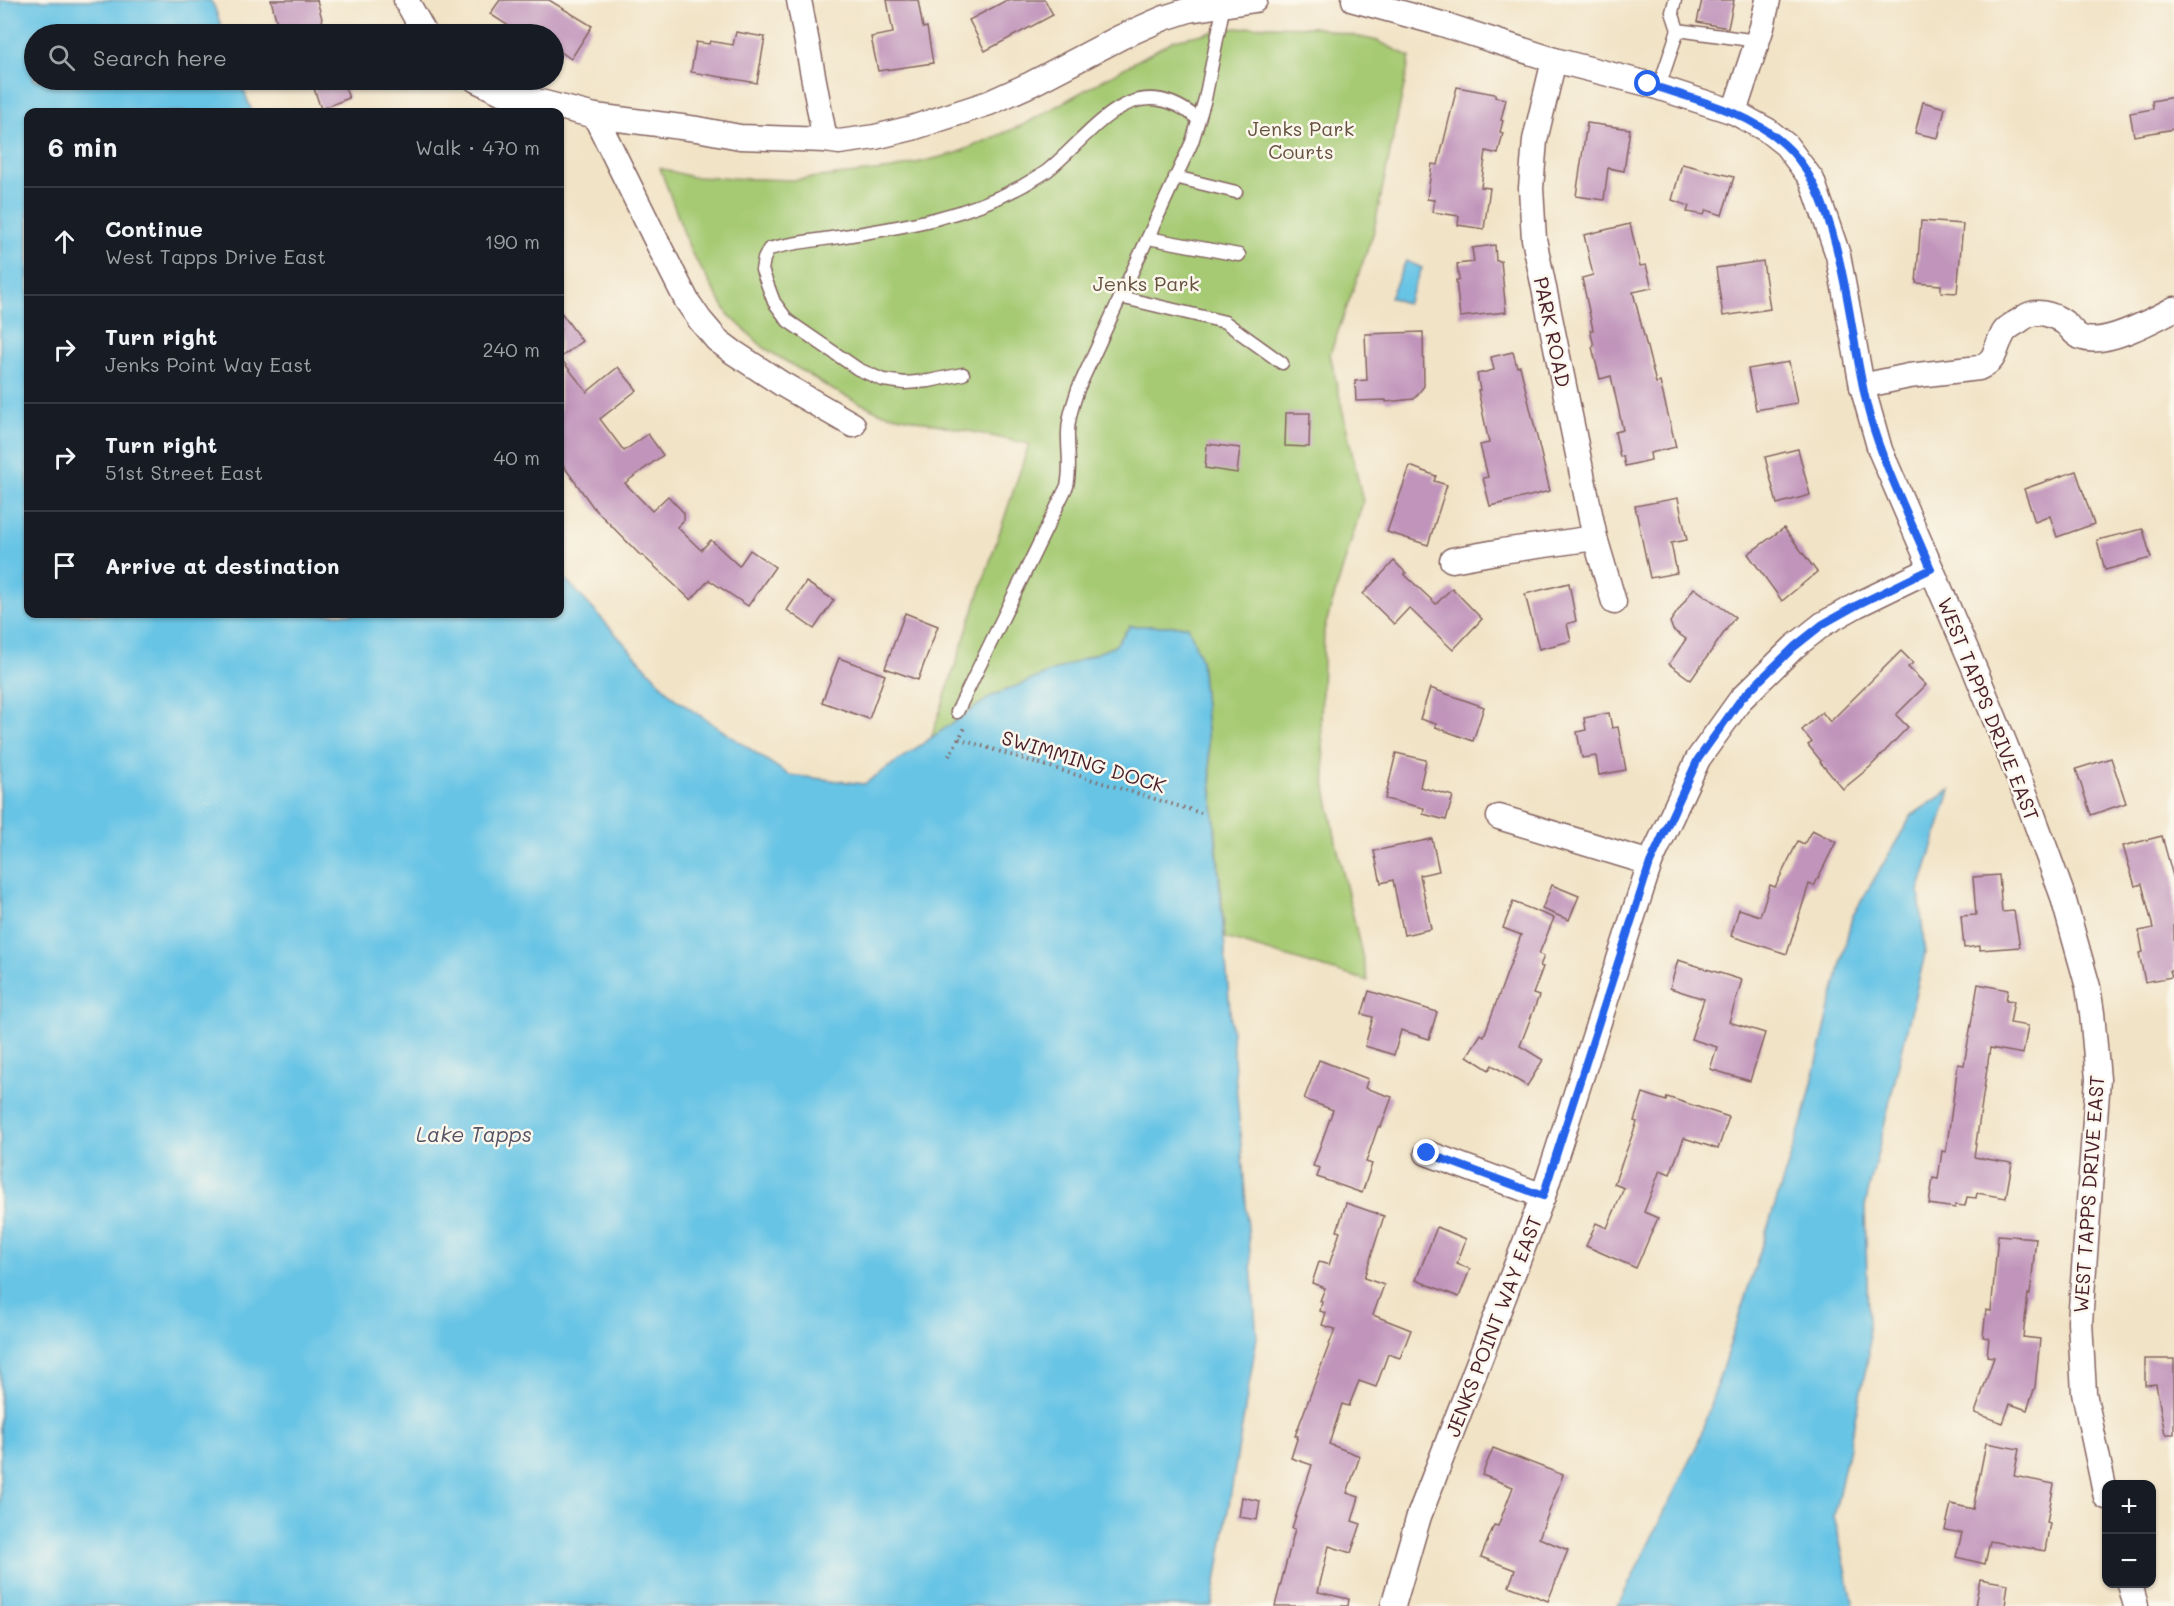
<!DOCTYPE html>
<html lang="en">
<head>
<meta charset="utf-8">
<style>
	body { margin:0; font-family:Mali,sans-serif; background:#242831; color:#f1f3f6 }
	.controls { position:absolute; right:18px; bottom:18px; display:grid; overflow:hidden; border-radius:12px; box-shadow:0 2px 4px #0004 }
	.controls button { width:54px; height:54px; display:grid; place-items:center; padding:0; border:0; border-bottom:2px solid #363941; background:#171b24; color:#f1f3f6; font:30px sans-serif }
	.stop { position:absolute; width:18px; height:18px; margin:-14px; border:4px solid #2563eb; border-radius:50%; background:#fff }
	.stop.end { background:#2563eb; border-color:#fff; box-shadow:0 2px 6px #0008 }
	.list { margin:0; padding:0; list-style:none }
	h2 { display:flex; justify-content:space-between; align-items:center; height:78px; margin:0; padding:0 24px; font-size:26px }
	h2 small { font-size:20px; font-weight:400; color:#9ea1a6 }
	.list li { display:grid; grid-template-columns:39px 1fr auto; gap:18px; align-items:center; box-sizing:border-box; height:108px; padding:0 24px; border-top:2px solid #363941 }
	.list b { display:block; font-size:22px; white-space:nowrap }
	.list p { margin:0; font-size:20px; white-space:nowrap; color:#9ea1a6 }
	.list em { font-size:20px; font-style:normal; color:#9ea1a6 }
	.icon { flex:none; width:33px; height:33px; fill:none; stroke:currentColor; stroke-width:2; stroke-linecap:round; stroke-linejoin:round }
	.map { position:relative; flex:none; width:2174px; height:1606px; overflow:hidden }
	.search { position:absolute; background:#171b24; box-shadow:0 2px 4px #0004; left:24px; top:24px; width:540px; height:66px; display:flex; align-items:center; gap:15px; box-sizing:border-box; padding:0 21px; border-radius:33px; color:#9ea1a6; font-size:22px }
	.panel { position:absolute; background:#171b24; box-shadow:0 2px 4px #0004; left:24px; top:108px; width:540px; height:510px; border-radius:12px }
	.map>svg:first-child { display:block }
	.green { fill:#a6ca73; stroke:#78744f; stroke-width:1.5 }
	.water { fill:#67c4e5; stroke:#587288; stroke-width:1.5 }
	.building { fill:#c195bb }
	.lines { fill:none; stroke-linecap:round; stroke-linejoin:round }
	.service-casing { stroke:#846461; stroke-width:15 }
	.minor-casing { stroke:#846461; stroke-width:27 }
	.path { stroke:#846461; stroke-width:4; stroke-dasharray:1.5 4.5; stroke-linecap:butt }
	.service { stroke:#fff; stroke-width:12 }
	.minor { stroke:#fff; stroke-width:24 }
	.route { stroke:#2563eb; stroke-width:8 }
	.labels { text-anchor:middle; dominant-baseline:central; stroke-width:5; stroke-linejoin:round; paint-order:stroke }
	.park-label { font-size:20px; fill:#665241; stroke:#fbf7ec }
	.street-label { font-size:20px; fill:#4a1f2b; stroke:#fbf7ec }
	.water-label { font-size:21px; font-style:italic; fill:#535163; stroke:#fbf7ec }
</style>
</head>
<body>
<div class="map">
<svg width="2174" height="1606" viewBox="0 0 2174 1606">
	<rect width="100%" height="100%" fill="#fbf7ec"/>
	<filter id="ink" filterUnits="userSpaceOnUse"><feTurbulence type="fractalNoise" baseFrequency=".0167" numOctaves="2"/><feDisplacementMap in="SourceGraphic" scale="12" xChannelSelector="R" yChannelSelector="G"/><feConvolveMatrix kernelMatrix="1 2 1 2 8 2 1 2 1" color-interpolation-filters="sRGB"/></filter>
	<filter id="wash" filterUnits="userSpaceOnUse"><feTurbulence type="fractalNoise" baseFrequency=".008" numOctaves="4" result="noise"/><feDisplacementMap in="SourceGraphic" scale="24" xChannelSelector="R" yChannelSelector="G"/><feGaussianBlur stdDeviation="1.35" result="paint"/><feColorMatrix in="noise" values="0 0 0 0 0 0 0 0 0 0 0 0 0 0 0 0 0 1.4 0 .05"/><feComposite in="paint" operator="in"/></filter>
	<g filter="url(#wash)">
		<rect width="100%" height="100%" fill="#f1e3c6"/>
		<polygon class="green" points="1265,26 1314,27 1378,41 1410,57 1373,234 1330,354 1363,502 1324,630 1321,720 1326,788 1336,842 1368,981 1225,938 1201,660 1188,626 1130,626 1115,646 992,696 931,738 1029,444 879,412 833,390 764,348 728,314 691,252 660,168 692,177 792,180 892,169 957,153 1025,124 1174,40 1227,29"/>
		<g class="water">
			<polygon points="0,0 210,0 214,6 224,34 34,34 34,80 240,80 252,112 28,112 28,614 560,614 560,573 674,698 789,775 864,784 992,696 1115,646 1130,626 1188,626 1201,660 1257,1337 1212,1606 0,1606"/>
			<polygon points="1406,261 1422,268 1407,304 1390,297"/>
			<polygon points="1950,790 1919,892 1925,954 1865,1206 1869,1354 1834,1516 1854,1606 1618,1606 1698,1443 1805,1112 1852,917 1912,815"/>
		</g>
		<g id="blocks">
			<g class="building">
				<polygon points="271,0 317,0 326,34 286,34 285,30 279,31"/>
				<polygon points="500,0 549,0 592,26 571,59 554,47 554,34 521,34 490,14"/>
				<polygon points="887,0 918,0 923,28 927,27 933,63 878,71 871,37 893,33"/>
				<polygon points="1007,0 1045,0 1053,15 985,51 969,20"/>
				<polygon points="1702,0 1734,0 1728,28 1697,22"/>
				<polygon points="736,32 765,37 757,83 691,72 696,42 709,44 710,41 733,45"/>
				<polygon points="311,80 342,80 349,98 321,109"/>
				<polygon points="1457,87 1495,94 1495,97 1506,99 1501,120 1503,121 1500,132 1503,133 1498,154 1486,151 1481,187 1490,188 1484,229 1458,225 1459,216 1432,212 1434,200 1427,199 1432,164 1438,165"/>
				<polygon points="2174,97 2174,129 2134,136 2130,113 2153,109 2152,101"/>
				<polygon points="1923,102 1945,108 1938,138 1915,133"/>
				<polygon points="1587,123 1630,129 1624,171 1608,168 1604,200 1576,196"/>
				<polygon points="1682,164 1734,177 1722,215 1706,210 1704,215 1687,212 1689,206 1672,200"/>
				<polygon points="1921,221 1963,224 1957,293 1941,292 1941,285 1916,283"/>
				<polygon points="1630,224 1640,266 1646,265 1652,288 1633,292 1656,383 1660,382 1676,447 1650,453 1651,460 1625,466 1623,456 1620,457 1615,432 1623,430 1611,376 1600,379 1592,347 1594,346 1590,330 1593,330 1582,278 1593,275 1584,235"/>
				<polygon points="1495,245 1496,261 1501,261 1506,312 1460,317 1456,280 1459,280 1457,264 1474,262 1472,248"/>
				<polygon points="1763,261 1770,309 1723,316 1716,268"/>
				<polygon points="560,311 582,341 560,358 587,392 618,367 637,390 600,419 624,451 648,434 663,455 625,483 652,511 668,496 684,513 684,520 677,527 701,550 711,540 739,566 750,550 775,567 748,606 709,580 691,600 642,555 641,556 593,507 560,461"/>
				<polygon points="1423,332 1424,386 1414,399 1386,402 1386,400 1356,401 1355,381 1367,380 1365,334"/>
				<polygon points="1513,352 1517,367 1520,366 1550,491 1490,506 1483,478 1488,477 1480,445 1489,443 1478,390 1480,390 1477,374 1494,370 1491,357"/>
				<polygon points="1789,362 1797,403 1756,410 1748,369"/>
				<polygon points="1286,413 1310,413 1309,447 1285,446"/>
				<polygon points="1207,444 1240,448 1237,473 1205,468"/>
				<polygon points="1798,449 1810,495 1777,504 1765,457"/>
				<polygon points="1410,466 1436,476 1434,481 1447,485 1428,545 1387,532"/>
				<polygon points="2076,471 2094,524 2057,537 2050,516 2035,522 2024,489"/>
				<polygon points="1678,498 1687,540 1671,543 1677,573 1650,578 1635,506"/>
				<polygon points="1784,528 1817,572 1782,601 1748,554"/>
				<polygon points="2143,529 2151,558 2105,570 2097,540"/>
				<polygon points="1394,561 1406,573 1404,574 1436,604 1452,588 1482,619 1453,650 1409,608 1394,624 1363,594"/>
				<polygon points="806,582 834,600 814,629 787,610"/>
				<polygon points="1569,583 1576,621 1567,624 1571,641 1539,649 1525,594"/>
				<polygon points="1694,588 1735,617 1691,680 1669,664 1686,639 1673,630 1670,622"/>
				<polygon points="905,613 938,626 918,680 885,668"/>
				<polygon points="1901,651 1913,663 1908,667 1926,685 1896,715 1908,727 1870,767 1843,789 1820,762 1821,761 1808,745 1812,742 1802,730 1822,712 1830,722"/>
				<polygon points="839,658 885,675 869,719 822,702"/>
				<polygon points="1430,688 1484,707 1473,741 1435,727 1436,724 1420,719"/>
				<polygon points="1609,713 1612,728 1618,727 1626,770 1599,775 1596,756 1582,758 1577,732 1586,730 1584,718"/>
				<polygon points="1396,753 1426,760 1420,787 1453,796 1446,820 1423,814 1424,808 1385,799"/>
				<polygon points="2111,758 2126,803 2091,815 2076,769"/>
				<polygon points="1812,830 1836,842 1814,886 1809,884 1787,954 1731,936 1739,909 1760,916 1770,885 1775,887 1798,841 1804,844"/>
				<polygon points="2162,836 2174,880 2174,971 2170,971 2172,977 2145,982 2139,953 2143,952 2139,931 2153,928 2142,884 2135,886 2123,846"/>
				<polygon points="1432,839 1439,871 1420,875 1431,929 1404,935 1393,880 1381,883 1374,851"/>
				<polygon points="1999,875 2002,912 2014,911 2020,947 1980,950 1980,946 1964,948 1961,916 1976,915 1973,877"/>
				<polygon points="1552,885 1579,896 1569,920 1542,909"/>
				<polygon points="1513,902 1554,918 1539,954 1544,956 1540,966 1543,967 1533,994 1539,996 1520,1046 1543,1060 1527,1086 1492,1065 1489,1070 1467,1056 1481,1034 1484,1036 1521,935 1503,928"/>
				<polygon points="1678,960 1742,980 1729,1022 1765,1033 1750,1081 1710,1069 1717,1047 1691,1039 1704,999 1670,988"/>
				<polygon points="1978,984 2008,990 2006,1000 2014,1001 2010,1023 2028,1026 2023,1054 1990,1048 1974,1157 2012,1163 2006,1198 1977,1193 1976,1198 1967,1197 1965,1206 1955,1205 1955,1208 1929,1204 1933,1178 1938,1179 1942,1151 1946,1152 1958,1064 1964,1065"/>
				<polygon points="1369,991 1437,1012 1429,1039 1401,1030 1394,1055 1365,1046 1373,1017 1362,1014"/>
				<polygon points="1319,1060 1368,1079 1365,1088 1392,1097 1381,1127 1378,1127 1366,1162 1372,1164 1362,1193 1317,1177 1320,1168 1313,1166 1333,1110 1304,1099"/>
				<polygon points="1643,1093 1666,1101 1667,1097 1729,1117 1718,1149 1684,1138 1670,1174 1660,1170 1644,1212 1658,1218 1636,1268 1586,1246 1596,1223 1607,1228 1624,1188 1614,1184 1637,1122 1634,1121"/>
				<polygon points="1346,1203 1384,1216 1364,1278 1384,1285 1373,1315 1411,1330 1400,1358 1388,1354 1376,1387 1359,1381 1349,1406 1342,1404 1329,1444 1360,1456 1347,1493 1359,1497 1352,1521 1361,1524 1351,1553 1329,1546 1318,1592 1349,1599 1348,1606 1275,1606 1295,1529 1292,1528 1312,1465 1291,1458 1298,1436 1295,1436 1335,1329 1322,1325 1326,1313 1320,1311 1322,1302 1320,1301 1325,1288 1312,1283 1319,1262 1329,1265 1340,1232 1337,1231"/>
				<polygon points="1437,1227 1466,1239 1457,1264 1470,1269 1459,1297 1416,1280"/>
				<polygon points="1998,1235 2036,1238 2030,1295 2028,1294 2023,1337 2040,1339 2035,1387 2027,1410 2010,1404 2003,1423 1975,1413 1994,1357 1987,1356 1989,1338 1983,1337 1986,1310 1991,1311"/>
				<polygon points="2145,1359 2174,1359 2174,1434 2165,1434 2156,1384 2145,1385"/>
				<polygon points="1986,1443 2019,1449 2014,1476 2054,1484 2047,1522 2050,1523 2045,1551 1990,1541 1985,1564 1956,1557 1962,1533 1945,1530 1951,1504 1973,1509"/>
				<polygon points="1493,1448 1563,1475 1539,1538 1568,1550 1548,1601 1509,1586 1515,1570 1481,1557 1494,1525 1498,1526 1513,1487 1482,1475"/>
				<polygon points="1242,1497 1260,1501 1257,1520 1239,1517"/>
				<polygon points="1980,1579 2008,1584 2005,1606 1975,1606"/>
			</g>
		</g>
	</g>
	<g filter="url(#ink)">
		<use href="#blocks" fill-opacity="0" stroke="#846461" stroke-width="1.5"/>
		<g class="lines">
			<defs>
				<g id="service">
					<polyline points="1675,0 1672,12 1678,30 1757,41"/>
					<polyline points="1659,87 1678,30"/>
					<polyline points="1175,177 1236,192"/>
					<polyline points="1148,238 1239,255"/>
					<polyline points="1120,297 1225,322 1282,363"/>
					<path d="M963,374L929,381L905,383L883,380L858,369L788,321L774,302L762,270L764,259L769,249C794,242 820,240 845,236C909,226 967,216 1024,185C1032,180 1040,176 1047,171C1095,132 1132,65 1198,119"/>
					<path d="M957,712L1067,486C1071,468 1068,456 1068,438C1067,421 1073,405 1078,389L1192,142L1205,99L1224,4"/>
				</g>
				<g id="minor">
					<polyline points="406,0 425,34"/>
					<polyline points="799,0 825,140"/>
					<polyline points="1354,0 1442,24 1554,60 1648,84 1734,112 1767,130 1786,145 1812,180 1838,255 1862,386 1880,450 1975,670 2026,796 2062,894 2088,987 2092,1013 2098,1079 2080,1322 2084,1393 2106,1497"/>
					<polyline points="1554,60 1535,140 1531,188 1534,239 1595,538 1614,602"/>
					<polyline points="476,80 501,92 595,116 697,129 740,137 825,140 839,142 875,137 912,128 989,103 1031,84 1121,37 1164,18 1189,10 1255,0"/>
					<polyline points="1734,112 1762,27 1768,0"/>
					<polyline points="595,116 661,250 687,301 700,320 717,340 733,352 782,384 853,425"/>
					<path d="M1862,386L1909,376L1979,368C1998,359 1993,352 2002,336C2005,328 2012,325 2019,321C2022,319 2027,315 2031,314C2042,311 2056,316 2065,323C2071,328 2075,336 2083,338C2106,346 2153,320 2174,309"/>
					<polyline points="1452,560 1502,551 1595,538"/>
					<polyline points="1499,817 1650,863"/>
					<polyline points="1427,1153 1543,1196"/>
					<polyline points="2130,1584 2136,1606"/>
					<polyline points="1393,1606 1419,1516 1543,1196 1650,863 1698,759 1741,699 1794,647 1823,624 1857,605 1931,569"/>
				</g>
			</defs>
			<use href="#service" class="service-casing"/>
			<use href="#minor" class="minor-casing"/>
			<g class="path">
				<polyline points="959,739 1201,813"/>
				<polyline points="949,756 966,726"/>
			</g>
			<use href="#service" class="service"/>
			<use href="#minor" class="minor"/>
		</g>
	</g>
	<g class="lines" filter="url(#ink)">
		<path class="route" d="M1427,1153L1543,1196L1650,863L1698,759L1741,699L1794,647L1823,624L1857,605L1931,569C1911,520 1885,469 1870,417C1848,340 1846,198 1784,144C1746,110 1695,100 1648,84"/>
	</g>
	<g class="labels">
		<g class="park-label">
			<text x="1301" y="128">Jenks Park<tspan x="1301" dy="23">Courts</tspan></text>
			<text x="1146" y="283">Jenks Park</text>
		</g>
		<g class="street-label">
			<text transform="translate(1553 332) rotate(78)">PARK ROAD</text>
			<text transform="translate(1989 709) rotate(68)">WEST TAPPS DRIVE EAST</text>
			<text transform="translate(1084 761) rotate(17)">SWIMMING DOCK</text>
			<text transform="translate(2088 1194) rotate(-86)">WEST TAPPS DRIVE EAST</text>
			<text transform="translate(1493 1326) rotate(-69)">JENKS POINT WAY EAST</text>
		</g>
		<g class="water-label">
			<text x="474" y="1133">Lake Tapps</text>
		</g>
	</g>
</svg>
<div class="controls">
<button>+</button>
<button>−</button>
</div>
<div class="stop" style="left:1648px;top:84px"></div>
<div class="stop end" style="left:1427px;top:1153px"></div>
<div class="search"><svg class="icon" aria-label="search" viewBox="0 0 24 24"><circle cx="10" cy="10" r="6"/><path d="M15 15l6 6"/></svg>Search here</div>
<section class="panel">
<h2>6 min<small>Walk · 470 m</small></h2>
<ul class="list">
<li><svg class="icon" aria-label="ahead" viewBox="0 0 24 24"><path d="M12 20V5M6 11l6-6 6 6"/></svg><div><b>Continue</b><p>West Tapps Drive East</p></div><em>190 m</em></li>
<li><svg class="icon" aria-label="right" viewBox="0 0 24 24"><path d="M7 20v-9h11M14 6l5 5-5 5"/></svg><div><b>Turn right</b><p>Jenks Point Way East</p></div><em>240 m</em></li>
<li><svg class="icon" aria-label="right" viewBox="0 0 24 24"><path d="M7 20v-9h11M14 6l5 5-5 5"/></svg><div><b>Turn right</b><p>51st Street East</p></div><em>40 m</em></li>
<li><svg class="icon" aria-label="arrive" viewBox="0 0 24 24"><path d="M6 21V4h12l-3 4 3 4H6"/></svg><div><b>Arrive at destination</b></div></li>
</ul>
</section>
</div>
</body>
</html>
